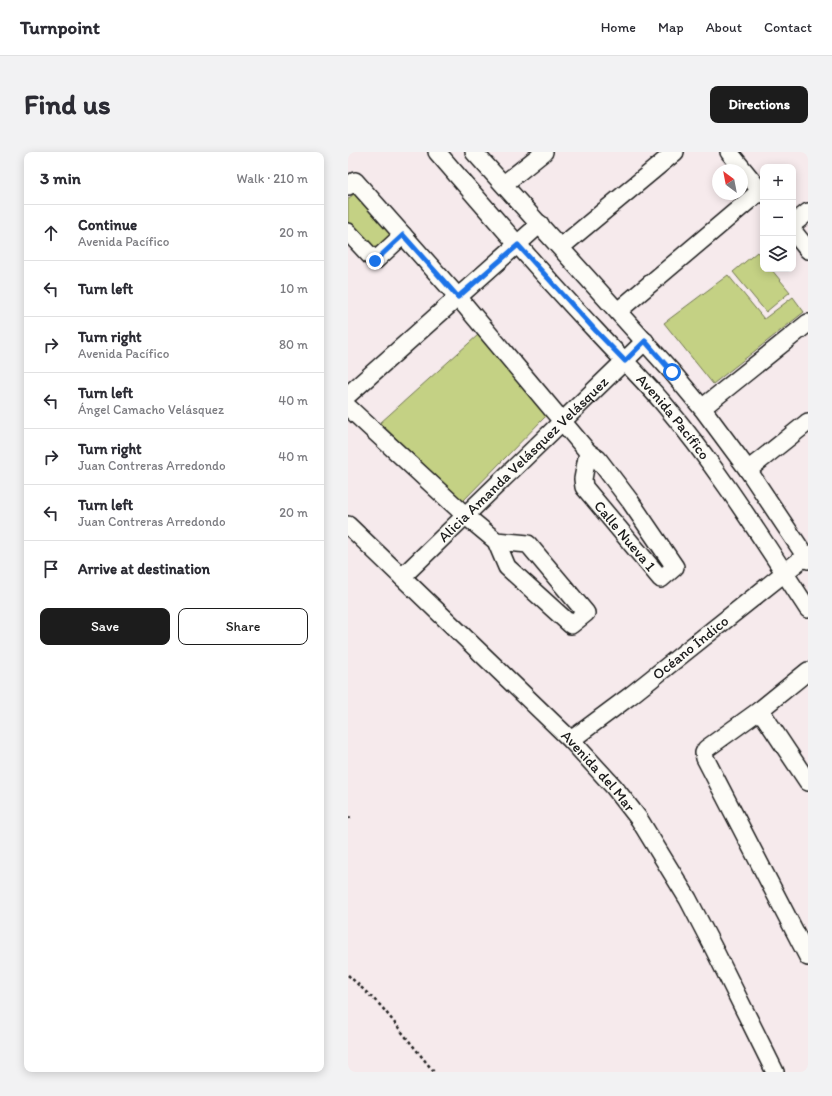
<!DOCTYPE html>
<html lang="en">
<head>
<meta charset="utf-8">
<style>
	body { margin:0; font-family:Itim,sans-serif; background:#f2f2f3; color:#2b2b33 }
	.controls { position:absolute; right:12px; top:12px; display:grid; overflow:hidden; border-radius:8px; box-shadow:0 2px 10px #0003 }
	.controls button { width:36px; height:36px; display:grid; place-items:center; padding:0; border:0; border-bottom:1px solid #e1e1e2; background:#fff; color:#2b2b33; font:20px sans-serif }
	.compass { position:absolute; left:364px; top:12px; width:36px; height:36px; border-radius:50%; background:#fff; box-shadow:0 2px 10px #0003; rotate:328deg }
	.stop { position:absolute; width:12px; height:12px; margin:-9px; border:3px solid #1a73e8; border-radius:50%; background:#fff }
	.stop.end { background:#1a73e8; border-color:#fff; box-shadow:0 1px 4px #0008 }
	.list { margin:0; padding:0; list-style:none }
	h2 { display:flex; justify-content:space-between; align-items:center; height:52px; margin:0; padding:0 16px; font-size:17px }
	h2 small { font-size:13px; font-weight:400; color:#7c7c81 }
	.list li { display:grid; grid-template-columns:26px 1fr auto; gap:12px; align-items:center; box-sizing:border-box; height:56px; padding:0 16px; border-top:1px solid #e1e1e2 }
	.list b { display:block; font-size:15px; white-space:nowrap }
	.list p { margin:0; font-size:13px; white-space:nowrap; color:#7c7c81 }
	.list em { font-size:13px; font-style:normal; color:#7c7c81 }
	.actions { display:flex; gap:8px; padding:12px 16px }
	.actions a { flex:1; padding:9px 0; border:1px solid #1c1c1c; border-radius:8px; text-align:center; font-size:14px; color:#1c1c1c }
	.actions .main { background:#1c1c1c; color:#fff }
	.icon { flex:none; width:22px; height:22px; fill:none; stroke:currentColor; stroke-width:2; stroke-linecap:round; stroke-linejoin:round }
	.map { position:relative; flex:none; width:460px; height:920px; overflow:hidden; border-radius:8px }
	header { display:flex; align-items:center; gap:24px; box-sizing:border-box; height:56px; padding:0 20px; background:#fff; border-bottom:1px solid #e1e1e2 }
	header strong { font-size:19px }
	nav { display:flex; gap:22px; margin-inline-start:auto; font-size:14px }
	.intro { display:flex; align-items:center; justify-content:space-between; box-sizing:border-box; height:96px; padding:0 24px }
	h1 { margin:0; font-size:28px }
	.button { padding:10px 18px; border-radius:8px; background:#1c1c1c; color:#fff; font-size:14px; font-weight:700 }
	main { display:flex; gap:24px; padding:0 24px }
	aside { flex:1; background:#fff; border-radius:8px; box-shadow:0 2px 10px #0003 }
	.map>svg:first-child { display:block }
	.green { fill:#c4d184; stroke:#707650 }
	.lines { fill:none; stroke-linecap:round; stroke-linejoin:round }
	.minor-casing { stroke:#1c1c1c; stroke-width:20 }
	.path { stroke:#1c1c1c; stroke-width:2.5; stroke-dasharray:3 3; stroke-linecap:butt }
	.minor { stroke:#fdfcf7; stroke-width:17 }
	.route { stroke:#1a73e8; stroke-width:5 }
	.labels { text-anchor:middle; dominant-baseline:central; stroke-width:3; stroke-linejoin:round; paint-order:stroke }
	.street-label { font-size:15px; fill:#1c1c1c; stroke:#fdfcf7 }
</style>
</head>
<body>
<header>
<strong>Turnpoint</strong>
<nav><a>Home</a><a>Map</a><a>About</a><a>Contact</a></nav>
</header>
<div class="intro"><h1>Find us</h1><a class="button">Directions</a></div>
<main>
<aside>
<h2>3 min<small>Walk · 210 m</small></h2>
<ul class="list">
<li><svg class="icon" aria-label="ahead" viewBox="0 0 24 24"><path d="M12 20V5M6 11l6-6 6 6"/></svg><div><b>Continue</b><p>Avenida Pacífico</p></div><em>20 m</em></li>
<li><svg class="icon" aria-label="left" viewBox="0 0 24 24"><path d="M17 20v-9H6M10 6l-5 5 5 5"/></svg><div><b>Turn left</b></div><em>10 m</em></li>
<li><svg class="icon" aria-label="right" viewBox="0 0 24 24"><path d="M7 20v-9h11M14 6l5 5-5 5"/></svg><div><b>Turn right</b><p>Avenida Pacífico</p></div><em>80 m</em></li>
<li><svg class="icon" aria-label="left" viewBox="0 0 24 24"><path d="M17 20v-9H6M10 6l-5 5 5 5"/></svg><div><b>Turn left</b><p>Ángel Camacho Velásquez</p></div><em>40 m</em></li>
<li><svg class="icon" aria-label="right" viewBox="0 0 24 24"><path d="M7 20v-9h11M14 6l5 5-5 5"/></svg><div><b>Turn right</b><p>Juan Contreras Arredondo</p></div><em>40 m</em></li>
<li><svg class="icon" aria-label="left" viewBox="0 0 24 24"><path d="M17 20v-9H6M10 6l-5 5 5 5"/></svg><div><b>Turn left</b><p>Juan Contreras Arredondo</p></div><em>20 m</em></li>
<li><svg class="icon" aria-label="arrive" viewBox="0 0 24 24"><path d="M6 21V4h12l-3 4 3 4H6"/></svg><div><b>Arrive at destination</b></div></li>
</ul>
<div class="actions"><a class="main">Save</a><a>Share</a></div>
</aside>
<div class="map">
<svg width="460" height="920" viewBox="0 0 460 920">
	<rect width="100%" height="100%" fill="#f6eaec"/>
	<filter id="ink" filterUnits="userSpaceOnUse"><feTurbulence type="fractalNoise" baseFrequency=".025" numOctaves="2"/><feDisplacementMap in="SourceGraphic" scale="8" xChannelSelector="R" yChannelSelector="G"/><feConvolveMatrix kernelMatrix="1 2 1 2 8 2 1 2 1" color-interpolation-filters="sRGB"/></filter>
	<g filter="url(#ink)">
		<g class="green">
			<polygon points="7,41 45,80 25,99 0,73 0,47"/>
			<polygon points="409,100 415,107 415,117 423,117 442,140 418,160 385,120"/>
			<polygon points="380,123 416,167 445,145 456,160 365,232 316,171"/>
			<polygon points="130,183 198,264 115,349 32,271"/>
		</g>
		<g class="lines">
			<defs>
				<g id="minor">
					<path id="s1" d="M89,0C141,60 193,121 248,179C270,203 294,226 316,252C370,316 414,387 460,457"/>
					<polyline points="126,0 324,220 354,256 400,318 460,408"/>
					<polyline points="381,0 415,42"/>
					<polyline points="156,32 196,0"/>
					<polyline points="0,34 7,29 110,145 240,300 250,307 282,349 327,415 313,427 236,335 235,327 240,300"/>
					<polyline points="445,72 460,60"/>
					<polyline points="445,79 460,98"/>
					<polyline points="0,80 27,109 55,83"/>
					<polyline points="213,95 327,0"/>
					<polyline points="270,159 412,39"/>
					<polyline points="0,243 192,72"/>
					<polyline points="0,255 118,364 148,389 159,415 223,473 238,461 180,392 148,389"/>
					<polyline points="354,256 460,171"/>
					<polyline points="400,318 460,270"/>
					<path id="s2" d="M0,373L223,588L266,635L291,667L340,747L366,797L427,920"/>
					<path id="s3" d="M54,425L297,189"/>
					<polyline points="460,519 412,558 358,597 356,601 357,606 460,805"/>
					<polyline points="412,558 460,630"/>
					<path id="s4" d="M223,588L282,544L460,402"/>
				</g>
			</defs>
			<use href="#minor" class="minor-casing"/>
			<g class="path">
				<polyline points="0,666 4,665"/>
				<polyline points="0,823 33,854 86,920"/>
			</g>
			<use href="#minor" class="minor"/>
		</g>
	</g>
	<g class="lines" filter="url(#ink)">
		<polyline class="route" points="27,109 55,83 110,145 170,93 248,179 277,209 297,189 324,220"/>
	</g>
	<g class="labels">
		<g class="street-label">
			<text stroke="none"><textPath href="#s1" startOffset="355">Avenida Pacífico</textPath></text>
			<text stroke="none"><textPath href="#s3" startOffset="169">Alicia Amanda Velásquez Velásquez</textPath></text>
			<text transform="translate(277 384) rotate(50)">Calle Nueva 1</text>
			<text stroke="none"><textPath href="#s4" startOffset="151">Océano Índico</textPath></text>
			<text stroke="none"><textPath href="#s2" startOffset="351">Avenida del Mar</textPath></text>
		</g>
	</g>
</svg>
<div class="controls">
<button>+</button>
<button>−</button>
<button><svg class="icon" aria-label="layers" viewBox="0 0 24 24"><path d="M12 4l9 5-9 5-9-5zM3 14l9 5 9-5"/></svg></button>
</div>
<svg class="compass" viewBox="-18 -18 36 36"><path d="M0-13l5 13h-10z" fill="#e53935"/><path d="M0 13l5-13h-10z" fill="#7c7c81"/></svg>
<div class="stop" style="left:324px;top:220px"></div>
<div class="stop end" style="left:27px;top:109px"></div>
</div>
</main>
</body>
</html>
